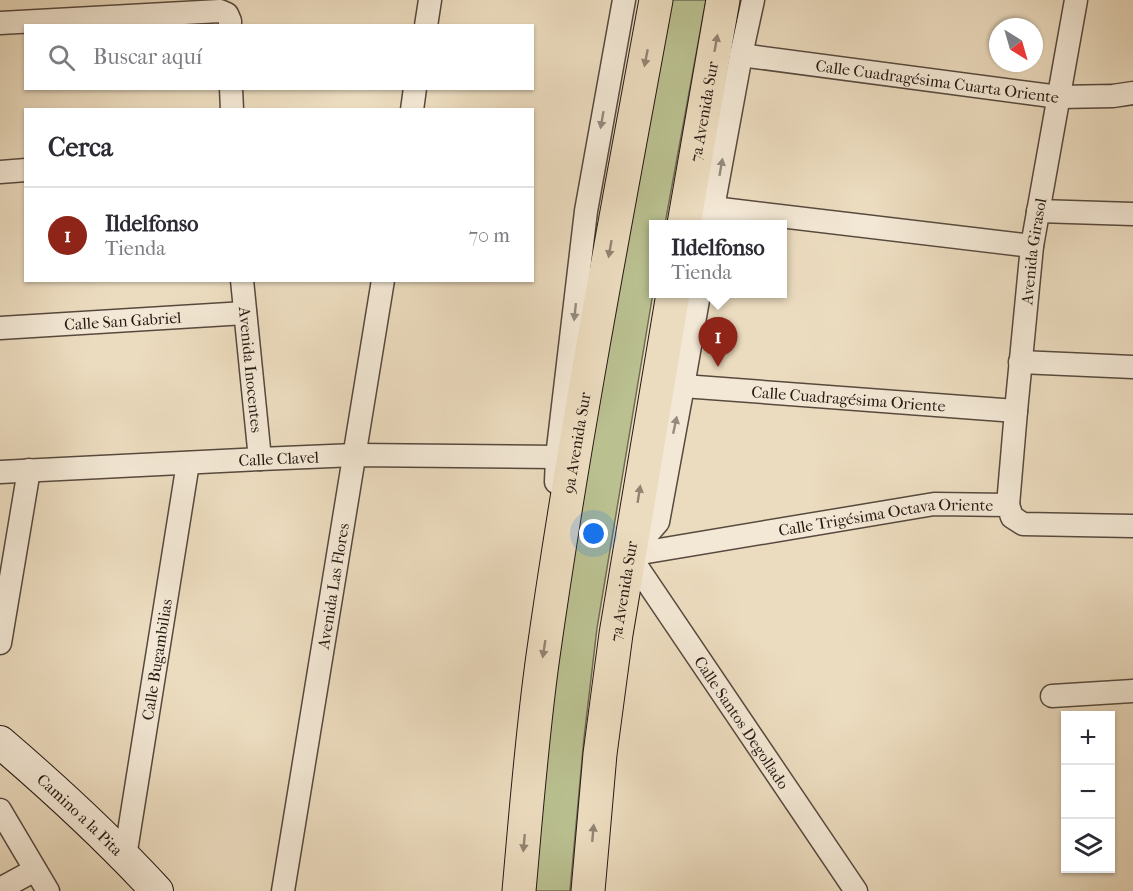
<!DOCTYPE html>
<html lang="es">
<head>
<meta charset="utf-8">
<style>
	body { margin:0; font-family:"IM FELL French Canon",serif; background:#f2f2f3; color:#2b2b33 }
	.controls { position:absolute; right:18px; bottom:18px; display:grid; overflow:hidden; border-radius:0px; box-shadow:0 2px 4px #0004 }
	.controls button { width:54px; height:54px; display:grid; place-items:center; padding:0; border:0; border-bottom:2px solid #e1e1e2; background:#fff; color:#2b2b33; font:30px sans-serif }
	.compass { position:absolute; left:989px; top:18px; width:54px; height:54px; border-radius:50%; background:#fff; box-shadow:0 2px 4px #0004; rotate:143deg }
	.you { position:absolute; left:594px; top:534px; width:21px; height:21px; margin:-15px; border:4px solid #fff; border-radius:50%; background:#1a73e8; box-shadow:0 0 0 9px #1a73e833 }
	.badge { display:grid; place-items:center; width:39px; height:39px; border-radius:50%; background:#8f2418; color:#fff; font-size:20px; font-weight:700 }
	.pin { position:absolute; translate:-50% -50px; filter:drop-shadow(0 2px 3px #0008) }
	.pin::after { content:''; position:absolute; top:32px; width:21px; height:18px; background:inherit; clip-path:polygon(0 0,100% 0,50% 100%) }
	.popup { position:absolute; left:649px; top:220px; width:138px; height:78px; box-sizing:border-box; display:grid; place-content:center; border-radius:0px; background:#fff; filter:drop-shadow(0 2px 4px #0005); font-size:20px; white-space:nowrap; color:#7c7c81 }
	.popup b { font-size:22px; color:#2b2b33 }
	.popup::after { content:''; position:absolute; left:50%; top:100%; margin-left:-12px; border:12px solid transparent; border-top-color:#fff }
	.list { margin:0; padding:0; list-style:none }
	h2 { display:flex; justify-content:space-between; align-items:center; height:78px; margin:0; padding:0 24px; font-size:26px }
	h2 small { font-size:20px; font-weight:400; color:#7c7c81 }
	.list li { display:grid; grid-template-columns:39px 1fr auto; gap:18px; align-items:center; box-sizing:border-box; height:96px; padding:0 24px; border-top:2px solid #e1e1e2 }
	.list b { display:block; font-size:22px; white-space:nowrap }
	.list p { margin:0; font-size:20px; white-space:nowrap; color:#7c7c81 }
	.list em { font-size:20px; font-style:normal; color:#7c7c81 }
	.icon { flex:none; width:33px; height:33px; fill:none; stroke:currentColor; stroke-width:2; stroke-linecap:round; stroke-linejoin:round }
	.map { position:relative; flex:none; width:1133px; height:891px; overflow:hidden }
	.search { position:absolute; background:#fff; box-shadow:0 2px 4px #0004; left:24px; top:24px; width:510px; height:66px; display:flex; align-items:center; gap:15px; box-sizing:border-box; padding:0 21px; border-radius:0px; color:#7c7c81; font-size:22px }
	.panel { position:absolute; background:#fff; box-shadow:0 2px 4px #0004; left:24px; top:108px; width:510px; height:174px; border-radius:0px }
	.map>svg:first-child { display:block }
	.green { fill:#bac090; stroke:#706c52; stroke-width:1.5 }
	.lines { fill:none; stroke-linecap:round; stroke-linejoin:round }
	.street-casing { stroke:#57493e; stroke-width:25 }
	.secondary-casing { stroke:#251813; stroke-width:34 }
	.primary-casing { stroke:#251813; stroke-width:35 }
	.street { stroke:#f3e8d5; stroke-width:22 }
	.secondary { stroke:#f3e8d5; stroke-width:32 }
	.primary { stroke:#ecdcbf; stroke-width:33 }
	.oneway { fill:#928472 }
	.oneway2 { fill:#968a7e }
	.labels { text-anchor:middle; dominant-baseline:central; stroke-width:6; stroke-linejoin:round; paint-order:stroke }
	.street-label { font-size:16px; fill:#251813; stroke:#f3e8d5 }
</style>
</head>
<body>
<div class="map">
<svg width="1133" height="891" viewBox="0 0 1133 891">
	<rect width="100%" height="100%" fill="#ecdcbf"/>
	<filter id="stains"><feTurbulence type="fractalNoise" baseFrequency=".00333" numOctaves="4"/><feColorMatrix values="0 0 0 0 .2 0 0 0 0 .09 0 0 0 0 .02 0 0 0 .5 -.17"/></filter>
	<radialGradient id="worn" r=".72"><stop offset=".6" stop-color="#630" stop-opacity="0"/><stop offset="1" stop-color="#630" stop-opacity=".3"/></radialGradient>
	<polygon class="green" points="666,0 706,0 665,224 654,224 653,293 597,628 584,738 570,891 530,891 558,621"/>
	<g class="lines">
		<defs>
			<g id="street">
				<polyline points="0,23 220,11 227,14 230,21 230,26"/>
				<polyline points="426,26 430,0"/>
				<path id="s1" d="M741,55L1059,97L1113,96L1133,93"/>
				<polyline points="231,88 232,110"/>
				<polyline points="412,110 415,88"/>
				<polyline points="0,172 26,170"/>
				<polyline points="687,210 713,208 1032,246"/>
				<polyline points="1038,211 1133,214"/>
				<polyline points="710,224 741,55 753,0"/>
				<path id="s2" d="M242,280L260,459"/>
				<path id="s3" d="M0,328L245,313"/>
				<polyline points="1020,362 1133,367"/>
				<path id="s4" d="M683,386L1016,411"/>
				<path id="s5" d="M0,472L260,459L355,455L557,457"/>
				<polyline points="556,482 557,457 586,211 624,0"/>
				<path id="s6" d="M1008,505L1016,411L1032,246L1076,0"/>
				<polyline points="630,554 658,522 683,386 699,294"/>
				<path id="s7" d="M629,555L934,504L1008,505L1012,517L1023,524L1133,526"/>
				<path id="s8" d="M629,555L856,891"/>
				<polyline points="0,643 29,470"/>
				<polyline points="1052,696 1133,691"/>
				<polyline points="0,810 48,891"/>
				<path id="s9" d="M125,857L188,463"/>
				<polyline points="0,889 35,870"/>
				<path id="s10" d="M283,891L383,280"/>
			</g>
			<g id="secondary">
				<path id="s11" d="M0,742C55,789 108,838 157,891"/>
			</g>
			<g id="primary">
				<path id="s12" d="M684,224L723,0"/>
				<path id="s13" d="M519,891C526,813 532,734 543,656C574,437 616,218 656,0"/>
				<path id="s14" d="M588,891L600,754L616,634L673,294"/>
			</g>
		</defs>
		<use href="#street" class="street-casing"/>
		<use href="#secondary" class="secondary-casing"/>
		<use href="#primary" class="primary-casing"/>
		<use href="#street" class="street"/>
		<use href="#secondary" class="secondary"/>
		<use href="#primary" class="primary"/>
	</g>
	<defs><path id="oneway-solid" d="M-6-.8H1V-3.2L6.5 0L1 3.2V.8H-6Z" transform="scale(1.5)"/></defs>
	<g class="oneway">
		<use href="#oneway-solid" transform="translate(716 43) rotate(-80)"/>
		<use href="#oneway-solid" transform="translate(646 58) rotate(101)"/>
		<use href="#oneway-solid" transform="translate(610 249) rotate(100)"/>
		<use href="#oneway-solid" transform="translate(639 494) rotate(-81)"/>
		<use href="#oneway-solid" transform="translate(544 649) rotate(99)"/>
		<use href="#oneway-solid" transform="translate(593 833) rotate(-85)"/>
		<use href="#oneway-solid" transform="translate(524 843) rotate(95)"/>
	</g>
	<g class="oneway2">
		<use href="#oneway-solid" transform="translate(602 120) rotate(100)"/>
		<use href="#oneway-solid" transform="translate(721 167) rotate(-80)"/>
		<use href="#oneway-solid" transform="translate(575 312) rotate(96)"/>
		<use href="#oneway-solid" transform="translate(675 425) rotate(-78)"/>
	</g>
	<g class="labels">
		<g class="street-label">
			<text stroke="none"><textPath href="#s1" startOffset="198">Calle Cuadragésima Cuarta Oriente</textPath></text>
			<text stroke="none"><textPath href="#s12" startOffset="114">7a Avenida Sur</textPath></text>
			<text stroke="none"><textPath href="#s6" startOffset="255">Avenida Girasol</textPath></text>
			<text stroke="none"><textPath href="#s3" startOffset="123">Calle San Gabriel</textPath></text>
			<text stroke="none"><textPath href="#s2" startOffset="90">Avenida Inocentes</textPath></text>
			<text stroke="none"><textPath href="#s4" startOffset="166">Calle Cuadragésima Oriente</textPath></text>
			<text stroke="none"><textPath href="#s13" startOffset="452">9a Avenida Sur</textPath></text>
			<text stroke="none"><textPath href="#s5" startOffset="279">Calle Clavel</textPath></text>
			<text stroke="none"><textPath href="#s7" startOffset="260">Calle Trigésima Octava Oriente</textPath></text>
			<text stroke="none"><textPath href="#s10" startOffset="309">Avenida Las Flores</textPath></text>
			<text stroke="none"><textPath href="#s14" startOffset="302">7a Avenida Sur</textPath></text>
			<text stroke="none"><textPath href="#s9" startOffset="200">Calle Bugambilias</textPath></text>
			<text stroke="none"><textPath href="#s8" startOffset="202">Calle Santos Degollado</textPath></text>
			<text stroke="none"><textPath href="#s11" startOffset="108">Camino a la Pita</textPath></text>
		</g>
	</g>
	<rect width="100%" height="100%" filter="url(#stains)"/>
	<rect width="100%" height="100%" fill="url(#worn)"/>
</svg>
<div class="controls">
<button>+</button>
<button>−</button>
<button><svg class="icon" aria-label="layers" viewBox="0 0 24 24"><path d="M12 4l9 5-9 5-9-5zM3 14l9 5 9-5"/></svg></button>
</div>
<svg class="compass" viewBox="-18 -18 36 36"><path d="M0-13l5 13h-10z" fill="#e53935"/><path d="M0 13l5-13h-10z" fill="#7c7c81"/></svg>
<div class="you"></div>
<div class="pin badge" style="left:718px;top:367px">1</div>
<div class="popup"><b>Ildelfonso</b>Tienda</div>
<div class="search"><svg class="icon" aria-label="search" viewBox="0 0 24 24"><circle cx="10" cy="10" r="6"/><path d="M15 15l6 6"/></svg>Buscar aquí</div>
<section class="panel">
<h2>Cerca<small></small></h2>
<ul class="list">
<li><span class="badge">1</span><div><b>Ildelfonso</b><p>Tienda</p></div><em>70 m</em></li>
</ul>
</section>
</div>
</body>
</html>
